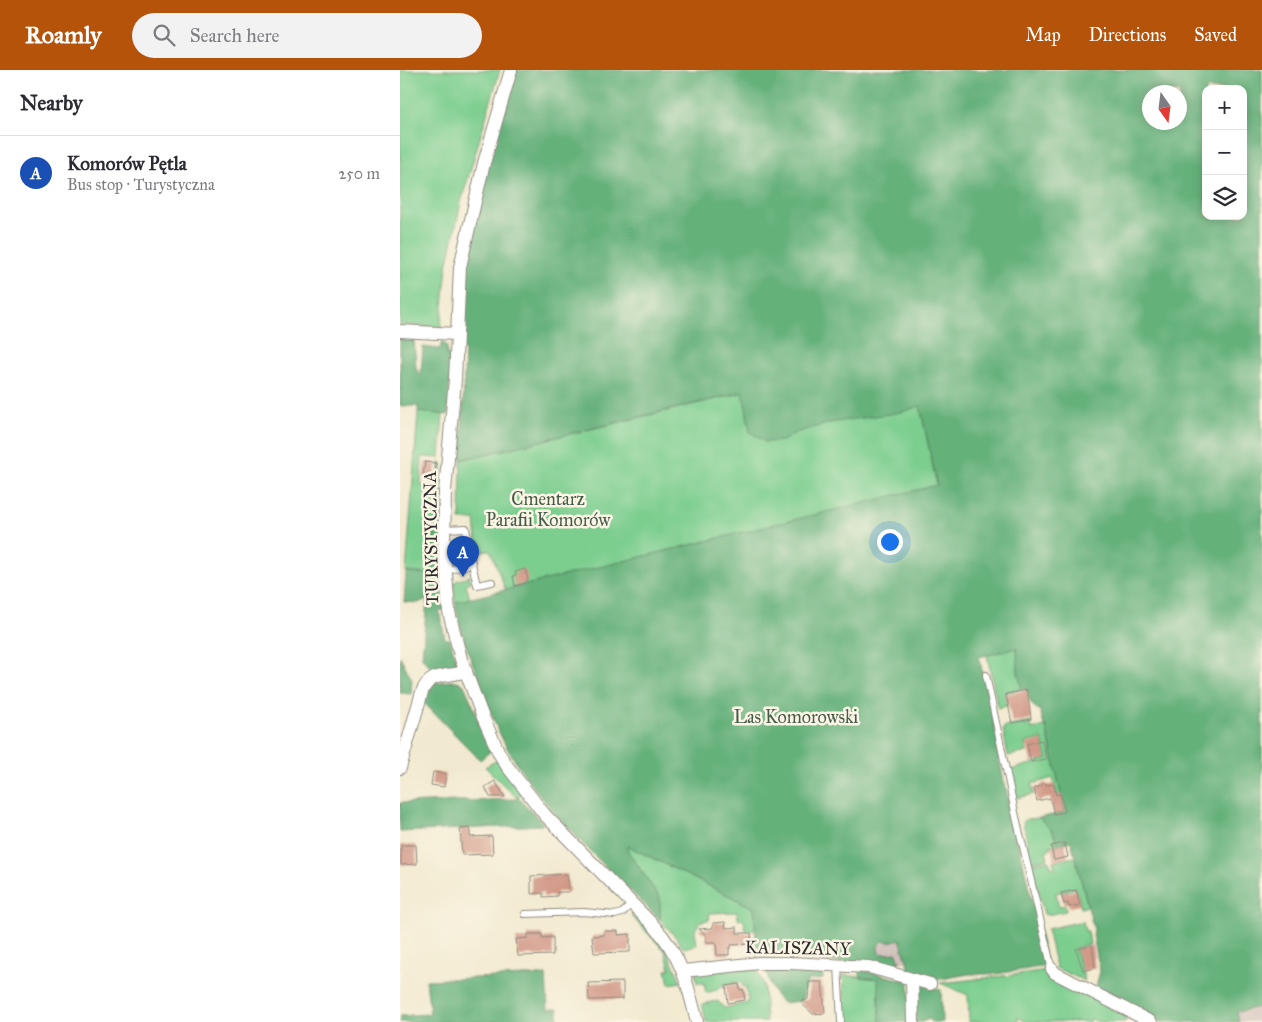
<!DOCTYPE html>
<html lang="en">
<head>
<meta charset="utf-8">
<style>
	body { margin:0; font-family:"IM FELL Great Primer",serif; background:#f2f2f3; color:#2b2b33 }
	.controls { position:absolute; right:15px; top:15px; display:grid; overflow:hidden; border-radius:10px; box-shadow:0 2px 12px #0003 }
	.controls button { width:45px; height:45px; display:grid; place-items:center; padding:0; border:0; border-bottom:1px solid #e1e1e2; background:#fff; color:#2b2b33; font:25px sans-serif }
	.compass { position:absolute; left:742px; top:15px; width:45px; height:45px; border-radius:50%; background:#fff; box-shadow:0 2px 12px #0003; rotate:166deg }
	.you { position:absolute; left:489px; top:471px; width:18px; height:18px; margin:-12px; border:4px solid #fff; border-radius:50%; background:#1a73e8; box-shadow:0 0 0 8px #1a73e833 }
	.badge { display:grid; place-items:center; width:32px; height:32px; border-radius:50%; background:#b45309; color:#fff; font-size:16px; font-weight:700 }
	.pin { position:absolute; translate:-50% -41px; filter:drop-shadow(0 1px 2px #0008) }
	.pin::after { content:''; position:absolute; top:26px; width:18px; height:15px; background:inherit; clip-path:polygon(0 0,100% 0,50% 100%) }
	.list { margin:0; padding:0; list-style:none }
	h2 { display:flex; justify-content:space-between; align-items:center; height:65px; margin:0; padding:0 20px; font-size:21px }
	h2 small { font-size:16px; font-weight:400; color:#7c7c81 }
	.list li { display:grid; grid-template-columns:32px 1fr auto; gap:15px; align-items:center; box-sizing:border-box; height:75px; padding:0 20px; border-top:1px solid #e1e1e2 }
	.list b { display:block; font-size:19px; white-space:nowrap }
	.list p { margin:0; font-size:16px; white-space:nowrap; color:#7c7c81 }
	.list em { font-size:16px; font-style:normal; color:#7c7c81 }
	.icon { flex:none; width:28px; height:28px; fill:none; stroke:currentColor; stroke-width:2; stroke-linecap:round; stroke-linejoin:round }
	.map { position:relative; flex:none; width:862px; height:952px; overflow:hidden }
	header { display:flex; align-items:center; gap:30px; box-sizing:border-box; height:70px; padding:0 25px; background:#b45309; color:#fff }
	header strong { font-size:24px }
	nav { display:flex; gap:28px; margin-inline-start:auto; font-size:18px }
	.search { width:350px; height:45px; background:#f2f2f3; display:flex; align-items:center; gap:12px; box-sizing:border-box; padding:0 18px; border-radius:28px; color:#7c7c81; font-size:19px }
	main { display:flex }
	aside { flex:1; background:#fff }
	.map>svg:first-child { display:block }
	.industrial { fill:#d0c0bc }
	.green { fill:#7cce8f; stroke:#547c5d }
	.forest { fill:#65b17a; stroke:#486e52; fill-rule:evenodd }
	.building { fill:#d29988 }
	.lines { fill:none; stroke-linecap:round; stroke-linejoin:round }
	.lane-casing { stroke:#8e8a7e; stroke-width:8 }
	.street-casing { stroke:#8e8a7e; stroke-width:14 }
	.lane { stroke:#fff; stroke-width:6 }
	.street { stroke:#fff; stroke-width:12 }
	.labels { text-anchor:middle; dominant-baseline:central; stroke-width:5; stroke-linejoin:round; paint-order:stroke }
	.park-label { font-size:18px; fill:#435c49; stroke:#fcf5e5 }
	.street-label { font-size:18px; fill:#2b2b2b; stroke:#fcf5e5 }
</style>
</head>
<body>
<header>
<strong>Roamly</strong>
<div class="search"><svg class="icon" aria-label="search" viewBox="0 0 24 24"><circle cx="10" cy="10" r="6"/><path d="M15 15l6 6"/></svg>Search here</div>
<nav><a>Map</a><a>Directions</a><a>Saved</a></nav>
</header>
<main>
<aside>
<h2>Nearby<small></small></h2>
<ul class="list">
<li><span class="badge" style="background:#1a4fb4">A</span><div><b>Komorów Pętla</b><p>Bus stop · Turystyczna</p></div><em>250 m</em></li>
</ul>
</aside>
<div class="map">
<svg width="862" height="952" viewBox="0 0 862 952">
	<rect width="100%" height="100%" fill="#fcf5e5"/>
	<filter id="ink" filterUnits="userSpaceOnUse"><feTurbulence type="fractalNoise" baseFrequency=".02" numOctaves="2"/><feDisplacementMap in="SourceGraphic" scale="10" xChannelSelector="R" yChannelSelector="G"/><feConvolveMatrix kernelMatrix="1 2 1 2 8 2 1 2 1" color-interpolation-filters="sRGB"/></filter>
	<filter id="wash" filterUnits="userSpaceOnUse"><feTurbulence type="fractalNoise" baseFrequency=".0096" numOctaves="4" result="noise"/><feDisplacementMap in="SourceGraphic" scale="20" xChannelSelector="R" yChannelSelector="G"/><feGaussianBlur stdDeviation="1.12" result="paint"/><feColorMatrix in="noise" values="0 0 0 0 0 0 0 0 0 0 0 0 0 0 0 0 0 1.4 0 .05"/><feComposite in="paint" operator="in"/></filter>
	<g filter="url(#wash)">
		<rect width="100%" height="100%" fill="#f2ead0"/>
		<g class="industrial">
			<polygon points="496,855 507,891 483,896 464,868"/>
			<polygon points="862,936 862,952 839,952 837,942"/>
		</g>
		<g class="green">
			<polygon points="0,0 100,0 61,132 47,197 41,257 0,255"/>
			<polygon points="509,283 537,416 106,521 91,482 89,480 78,482 75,450 60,450 61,390"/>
			<polygon points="18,342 43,343 40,388 22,387 21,415 38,417 30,504 6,502"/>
			<polygon points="67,506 70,506 71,512 66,514 70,529 55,532 54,514 57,510 67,508"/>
			<polygon points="617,578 618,602 622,619 604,623 607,636 598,638 587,585"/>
			<polygon points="631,652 632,659 646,656 661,724 657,725 653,708 632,714 634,724 617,728 611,700 647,689 642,669 625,673 627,682 608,686 603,660 604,657"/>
			<polygon points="97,690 122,724 117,728 85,697"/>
			<polygon points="639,748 652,760 658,774 650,776 650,780 646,781 648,788 631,792 623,752 627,749"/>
			<polygon points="228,776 354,838 356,860 345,860 344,850 338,849 337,842 310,843 309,850 301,851 295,860 297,875 283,878 274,865 260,850 260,828 227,780"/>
			<polygon points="675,787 688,836 681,838 676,818 656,823 659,836 665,835 666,841 647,845 644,844 631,794 648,790 652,798 655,798 653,791"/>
			<polygon points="236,845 267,880 281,912 269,914 266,900 270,899 265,881 231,846"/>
			<polygon points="683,851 685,861 688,861 690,874 675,878 685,911 656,898 647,859"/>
			<polygon points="356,899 364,915 366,952 306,952 302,934 318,931 324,938 347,933 348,931 346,917 343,917 342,912 323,915 317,920 306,923 304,913 297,913 295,902"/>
			<polygon points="647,900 649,906 728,946 725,952 698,952 691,949 689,952 626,952 618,947 618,952 569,952 568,925 540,913 612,905"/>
			<polygon points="443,905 478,909 480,952 445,952"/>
		</g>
		<g class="forest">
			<path d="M115,0H862V936L837,942L839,952H762L696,917L700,901L693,865L694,860L671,771L658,774L652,760L639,748L665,742L646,656H644L640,640C630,637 629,627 627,619H622L618,602L617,578L579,587L597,667L598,685L647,896L596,904H569L530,911L509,905L507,891L500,869L489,872L483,871L478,876V881L482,884L497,883L500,892L483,896L357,885L354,838L228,776L227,780L260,828V850C208,798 143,741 106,676C94,654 86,629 77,605C68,581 59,558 55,532L537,415L520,336L502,342L435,352L408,359L393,364L383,371L365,372L350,362L343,322L61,390L65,280L61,279L65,198L78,133ZM806,19H843V146H806ZM750,22H780V52H750Z"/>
			<polygon points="0,268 14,269 16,298 18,302 21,304 23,277 40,279 42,271 47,276 47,285 51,286 48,345 18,342 18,336 0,336"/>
			<polygon points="40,392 42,393 44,540 39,541 45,569 50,569 57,593 53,600 35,602 22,587 27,529 18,533 4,532 6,502 30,504"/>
			<polygon points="0,586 12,610 11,624 0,623"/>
			<polygon points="48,611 58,611 64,615 92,680 80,690 23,632 33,613"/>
			<polygon points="118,727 143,753 142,755 0,762 0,733 116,729"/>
			<path d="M367,899L423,903V909L408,910L401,931L383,933C374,927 367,910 367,899Z"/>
			<polygon points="460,900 509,911 510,952 480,952 478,909 460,907"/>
			<polygon points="146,905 148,939 158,939 158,952 0,952 0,946 30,944 26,910"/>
			<polygon points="515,913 541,920 542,952 532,952 529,949 522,952 516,952"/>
		</g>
		<g id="blocks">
			<g class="building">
				<polygon points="25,392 36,393 35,408 23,407"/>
				<polygon points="125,499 128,509 125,513 115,516 113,506 116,505 115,502"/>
				<polygon points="627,620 631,649 612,653 606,624"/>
				<polygon points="642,670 646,689 631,692 627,674"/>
				<polygon points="33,702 46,704 44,717 31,715"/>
				<polygon points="95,711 105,727 90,727 85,717"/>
				<polygon points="644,713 648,715 654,714 656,725 661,724 665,742 654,744 650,728 637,731 634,718 639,717"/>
				<polygon points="70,758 70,767 92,766 93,784 62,785 60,759"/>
				<polygon points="665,773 668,787 654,790 651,776"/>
				<polygon points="1,775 16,775 17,794 1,795"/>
				<polygon points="167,804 169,822 157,822 157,826 143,827 143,823 131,824 131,806"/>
				<polygon points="676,820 680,835 669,837 668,833 664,834 661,823"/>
				<polygon points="325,852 326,858 337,857 337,863 351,863 352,874 331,875 331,878 329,878 329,885 317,885 316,872 306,872 306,865 299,859 313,858 313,853"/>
				<polygon points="204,861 218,861 218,865 230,864 230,882 194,883 192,866 204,865"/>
				<polygon points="128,864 142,864 142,868 153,867 153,885 118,886 116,869 128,868"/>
				<polygon points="692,875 695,898 683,901 676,879"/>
				<polygon points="223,912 223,929 189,930 188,913"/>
				<polygon points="409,912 422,912 425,943 413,944 400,932 408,929"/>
				<polygon points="339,914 340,920 343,919 345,930 328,933 326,916"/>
			</g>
		</g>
	</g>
	<g filter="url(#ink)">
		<use href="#blocks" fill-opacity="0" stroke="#8e8a7e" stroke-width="1"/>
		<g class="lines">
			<defs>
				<g id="lane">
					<polyline points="44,459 66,458 72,494 45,501"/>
					<polyline points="72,494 77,515 92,512"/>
					<polyline points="586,605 616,747 652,899"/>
					<polyline points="125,844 184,842 215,845 222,843 232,834"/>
					<polyline points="438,895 441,952"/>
				</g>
				<g id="street">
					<path d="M111,0L84,93L60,197L55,309L45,421L44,479L49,542L61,589L82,645L99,683L107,696L145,745L254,856C281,885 288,915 297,952"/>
					<polyline points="0,261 56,264"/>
					<path d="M0,698L22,622C30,601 48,608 66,601"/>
					<polyline points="652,899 655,903 751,952"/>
					<polyline points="283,901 359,893 390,893 469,897 530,914"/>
					<polyline points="512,909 513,952"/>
				</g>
			</defs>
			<use href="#lane" class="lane-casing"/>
			<use href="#street" class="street-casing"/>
			<use href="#lane" class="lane"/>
			<use href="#street" class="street"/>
		</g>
	</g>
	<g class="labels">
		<g class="park-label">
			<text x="148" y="429">Cmentarz<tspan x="148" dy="21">Parafii Komorów</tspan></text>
			<text x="396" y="647">Las Komorowski</text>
		</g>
		<g class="street-label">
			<text transform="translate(31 468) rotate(-91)">TURYSTYCZNA</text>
			<text transform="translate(398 878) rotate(1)">KALISZANY</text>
		</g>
	</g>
</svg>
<div class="controls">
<button>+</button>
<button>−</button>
<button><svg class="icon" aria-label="layers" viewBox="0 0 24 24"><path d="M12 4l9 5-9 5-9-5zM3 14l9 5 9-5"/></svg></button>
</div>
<svg class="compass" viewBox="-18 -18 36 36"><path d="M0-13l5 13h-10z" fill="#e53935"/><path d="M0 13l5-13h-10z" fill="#7c7c81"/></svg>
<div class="you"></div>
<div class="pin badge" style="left:63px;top:507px;background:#1a4fb4">A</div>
</div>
</main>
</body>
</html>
